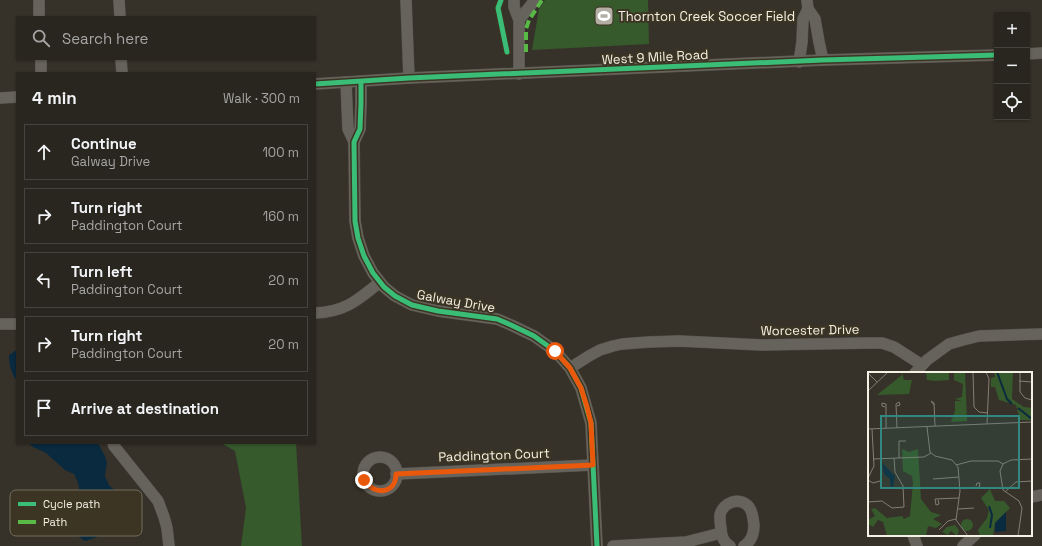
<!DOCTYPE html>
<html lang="en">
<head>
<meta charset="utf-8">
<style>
	body { margin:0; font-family:"Space Grotesk",sans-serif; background:#34322c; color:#f1f3f6 }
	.controls { position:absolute; right:12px; top:12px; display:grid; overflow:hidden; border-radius:0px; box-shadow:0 1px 3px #0004 }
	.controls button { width:36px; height:36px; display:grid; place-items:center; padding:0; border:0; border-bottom:1px solid #44433d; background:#28261f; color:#f1f3f6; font:20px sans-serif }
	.stop { position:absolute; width:12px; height:12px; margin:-9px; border:3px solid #ea580c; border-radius:50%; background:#fff }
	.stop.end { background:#ea580c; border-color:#fff; box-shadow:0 1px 4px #0008 }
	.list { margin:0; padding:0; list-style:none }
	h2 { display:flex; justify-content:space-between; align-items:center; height:52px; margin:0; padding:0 16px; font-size:17px }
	h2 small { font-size:13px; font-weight:400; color:#a5a5a4 }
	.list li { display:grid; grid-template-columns:26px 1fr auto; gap:12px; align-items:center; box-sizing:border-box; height:56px; margin:0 8px 8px; padding:0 8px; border:1px solid #44433d; border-radius:0px }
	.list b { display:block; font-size:15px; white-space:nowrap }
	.list p { margin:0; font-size:13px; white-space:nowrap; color:#a5a5a4 }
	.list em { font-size:13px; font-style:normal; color:#a5a5a4 }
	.icon { flex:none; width:22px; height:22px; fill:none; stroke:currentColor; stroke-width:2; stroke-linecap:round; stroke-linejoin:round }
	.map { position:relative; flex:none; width:1042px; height:546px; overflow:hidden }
	.search { position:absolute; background:#28261f; box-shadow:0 1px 3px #0004; left:16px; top:16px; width:300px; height:44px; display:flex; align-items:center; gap:10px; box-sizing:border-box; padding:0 14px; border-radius:0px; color:#a5a5a4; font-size:15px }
	.panel { position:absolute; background:#28261f; box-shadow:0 1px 3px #0004; left:16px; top:72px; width:300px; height:372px; border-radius:0px }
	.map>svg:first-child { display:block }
	.green { fill:#365a2c }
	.water { fill:#0a2a3f }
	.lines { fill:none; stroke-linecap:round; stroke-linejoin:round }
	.minor-casing { stroke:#545149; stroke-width:12 }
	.minor { stroke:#66635c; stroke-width:11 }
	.quiet { stroke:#58b947; stroke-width:4; stroke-dasharray:8 4; stroke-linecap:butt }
	.cycleway-casing { stroke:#3c3523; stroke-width:8 }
	.cycleway { stroke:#3abd76; stroke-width:5 }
	.route { stroke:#ea580c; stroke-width:5 }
	.labels { text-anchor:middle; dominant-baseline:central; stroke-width:4; stroke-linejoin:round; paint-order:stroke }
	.poi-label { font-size:13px; fill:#f5f1e5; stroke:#3c3523; text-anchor:start }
	.street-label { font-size:13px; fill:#f5f1e5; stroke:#3c3523 }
	.inset-river { fill:none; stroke:#0a2a3f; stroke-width:2 }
	.inset-road { fill:none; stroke:#827e74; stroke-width:1 }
	.view { fill:#328880; fill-opacity:0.15; stroke:#328880; stroke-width:2 }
	.inset-edge { fill:none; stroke:#f5f1e5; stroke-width:2 }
	.key { fill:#3c3523; stroke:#746d5d; stroke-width:1 }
	.key-label { font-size:11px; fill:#f5f1e5 }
</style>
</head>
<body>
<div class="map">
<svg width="1042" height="546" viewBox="0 0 1042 546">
	<rect width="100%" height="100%" fill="#363229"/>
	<g class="green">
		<polygon points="545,0 648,0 649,44 532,50 539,9"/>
		<polygon points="221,443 296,443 302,546 241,546 246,508 235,451"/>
	</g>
	<g class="water">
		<path d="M15,351H17V381C11,373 9,365 9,355Z"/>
		<polygon points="28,443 96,443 99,445 105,456 107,463 105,476 109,485 114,490 115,504 109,521 103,527 97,537 85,541 78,536 74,522 79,512 81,498 78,483 74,474 65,470 46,453 33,447"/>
	</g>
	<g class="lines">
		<defs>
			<g id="minor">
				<polyline points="39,0 39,17"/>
				<polyline points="119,0 120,17"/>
				<polyline points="406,0 409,78"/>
				<polyline points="514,0 514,7 519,20 519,74"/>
				<polyline points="808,9 815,19 819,42 823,60"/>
				<polyline points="519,20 535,0"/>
				<polyline points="1027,54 1042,53"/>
				<polyline points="41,59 41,73"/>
				<polyline points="121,59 122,73"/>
				<polyline points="799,62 802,42 803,19 808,9 807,0"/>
				<polyline points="346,82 348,129 354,142"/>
				<polyline points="361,82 361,103 360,129 354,142 355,221 358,238 364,256 373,273 384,287 395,296 412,305 438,311 497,319 511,325 534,336 555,351 570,368 581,388 591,423 597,546"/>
				<polyline points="315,84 409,78 823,60 997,55"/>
				<polyline points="0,98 17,97"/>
				<path d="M315,313C345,312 358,300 380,282"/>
				<polyline points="0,324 17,324"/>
				<polyline points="570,368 589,356 600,350 613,346 622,344 649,342 679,341 762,345 868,343 882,343 894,347 922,365"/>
				<polyline points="915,373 927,360 949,344 963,340 979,336 1042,334"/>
				<polyline points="113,443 114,446 158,501 164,517 167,528 169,546"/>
				<circle cx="380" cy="474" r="17"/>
				<polyline points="396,474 593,465"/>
				<polyline points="1031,497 1042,495"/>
				<polyline points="913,535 917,546"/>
				<polyline points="613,546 686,542 721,533"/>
				<path d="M730,546C723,542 721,536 721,528C720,524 720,519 720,515C723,502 740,496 749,507C753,512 753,519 754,525C754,534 752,541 744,546"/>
				<polyline points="963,546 975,535"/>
			</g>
		</defs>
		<use href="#minor" class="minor-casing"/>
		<use href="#minor" class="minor"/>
		<polyline class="quiet" points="526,52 526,29 529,20 542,0"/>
		<defs>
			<g id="cycleway">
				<polyline points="501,0 498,8 507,52"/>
				<polyline points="361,82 361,103 360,129 354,142 355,221 358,238 364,256 373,273 384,287 395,296 412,305 438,311 497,319 511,325 534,336 555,351 570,368 581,388 591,423 597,546"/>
				<polyline points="315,84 409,78 823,60 997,55"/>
			</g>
		</defs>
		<use href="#cycleway" class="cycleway-casing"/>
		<use href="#cycleway" class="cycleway"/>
	</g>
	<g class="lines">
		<path class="route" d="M364,480C374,496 396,494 396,474L593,465L591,423L587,407L581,388L570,368L555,351"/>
	</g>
	<defs>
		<symbol id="stadium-square" viewBox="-11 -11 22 22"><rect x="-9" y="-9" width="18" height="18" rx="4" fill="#b2aea3" stroke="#3c3523"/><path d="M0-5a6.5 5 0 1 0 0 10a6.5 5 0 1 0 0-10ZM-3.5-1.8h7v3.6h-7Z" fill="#fff"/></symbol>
	</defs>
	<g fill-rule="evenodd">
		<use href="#stadium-square" x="593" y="5" width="22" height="22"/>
	</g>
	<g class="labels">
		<g class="poi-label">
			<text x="618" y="16">Thornton Creek Soccer Field</text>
		</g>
		<g class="street-label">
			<text transform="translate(655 57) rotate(-3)">West 9 Mile Road</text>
			<text transform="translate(456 301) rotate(10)">Galway Drive</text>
			<text transform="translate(810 330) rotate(-1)">Worcester Drive</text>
			<text transform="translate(494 455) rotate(-2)">Paddington Court</text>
		</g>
	</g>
	<g transform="translate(868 372)">
		<rect width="164" height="164" fill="#363229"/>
		<path d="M34,0L36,8H44L41,22L9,23L34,3ZM58,0H97L99,49L83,50L87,39V29H94L87,27L94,25L95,12L86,8V1H81V8L68,9L59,8ZM126,0H145L144,27L156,35L164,36V48H152L148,33L131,28L127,15H123V6L127,5ZM34,77L41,80L50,77L53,127L63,140L73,143L65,147L74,152L68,156L60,154L58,164H19L15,150L10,148L5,155L0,152V148L7,144L3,137L7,136L19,146L34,144L36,147L42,144L45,111L44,104L35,99ZM122,117L127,129H136L142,136L127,151L125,164H112L110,158L119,146L121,138L113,126ZM93 153a6 6 0 1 1 12 0a6 6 0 1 1-12 0ZM87,153L91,158L89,164L83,159L80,163L74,160L79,155Z" fill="#365a2c"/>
		<path d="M14,91L27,104L25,115H23L22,107L16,102ZM138,140V159L127,160V151Z" fill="#0a2a3f"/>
		<path class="inset-river" d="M129,0L139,27L144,32M150,36L164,47M121,134L124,143L122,156"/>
		<path class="inset-road" d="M105,0L106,35L111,40L120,41M118,0L121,7L119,52M152,0V20L157,26L164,28M0,1L9,10M151,9L164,10M0,19L20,0M66,33L63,29L66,31L67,54M29,34L32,33L31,30L28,32L29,56M17,35L14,34V31L18,32V56M59,55L62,80L67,84L84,88L90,95L92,119L88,148L100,164M0,57L164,50M31,86V69H38M5,87L56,85L63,81M135,92L132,99L135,118L151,129L154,136L150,164M135,92L143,88L164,87M88,93L103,89H130L135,92M0,106L6,94L4,57M65,107L91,105M0,108L5,111L12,109M92,116H111L112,111H109L108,114M137,120L148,110L164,109M70,128L71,132L68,133L67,127L91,126M0,130L14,129L24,136L36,135L35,114L27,100L26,86M90,137L106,136M71,158L80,149L88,147"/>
		<path class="view" d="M13,44H151V116H13Z"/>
		<rect width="164" height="164" class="inset-edge"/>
	</g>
	<rect x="10" y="490" width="132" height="46" rx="6" class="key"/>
	<rect x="18" y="502" width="18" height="4" fill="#3abd76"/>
	<rect x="18" y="520" width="18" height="4" fill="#58b947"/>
	<g class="key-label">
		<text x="43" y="508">Cycle path</text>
		<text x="43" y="526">Path</text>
	</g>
</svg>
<div class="controls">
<button>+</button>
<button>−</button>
<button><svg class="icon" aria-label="locate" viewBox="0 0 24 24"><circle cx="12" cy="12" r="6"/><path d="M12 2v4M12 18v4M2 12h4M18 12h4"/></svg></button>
</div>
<div class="stop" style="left:555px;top:351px"></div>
<div class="stop end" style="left:364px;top:480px"></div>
<div class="search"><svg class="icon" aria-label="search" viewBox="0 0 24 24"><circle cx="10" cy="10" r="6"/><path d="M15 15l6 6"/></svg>Search here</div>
<section class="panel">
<h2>4 min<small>Walk · 300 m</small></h2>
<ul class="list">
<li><svg class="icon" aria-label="ahead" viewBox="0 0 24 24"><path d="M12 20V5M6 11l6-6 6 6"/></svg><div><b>Continue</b><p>Galway Drive</p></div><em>100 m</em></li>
<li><svg class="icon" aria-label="right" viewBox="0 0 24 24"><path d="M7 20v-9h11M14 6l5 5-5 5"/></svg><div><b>Turn right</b><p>Paddington Court</p></div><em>160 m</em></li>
<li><svg class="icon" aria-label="left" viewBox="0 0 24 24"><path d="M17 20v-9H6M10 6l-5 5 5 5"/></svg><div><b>Turn left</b><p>Paddington Court</p></div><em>20 m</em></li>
<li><svg class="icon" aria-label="right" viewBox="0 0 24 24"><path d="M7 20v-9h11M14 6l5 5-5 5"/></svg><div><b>Turn right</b><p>Paddington Court</p></div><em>20 m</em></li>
<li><svg class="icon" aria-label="arrive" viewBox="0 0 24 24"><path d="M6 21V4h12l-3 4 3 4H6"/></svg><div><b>Arrive at destination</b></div></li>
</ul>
</section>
</div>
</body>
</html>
